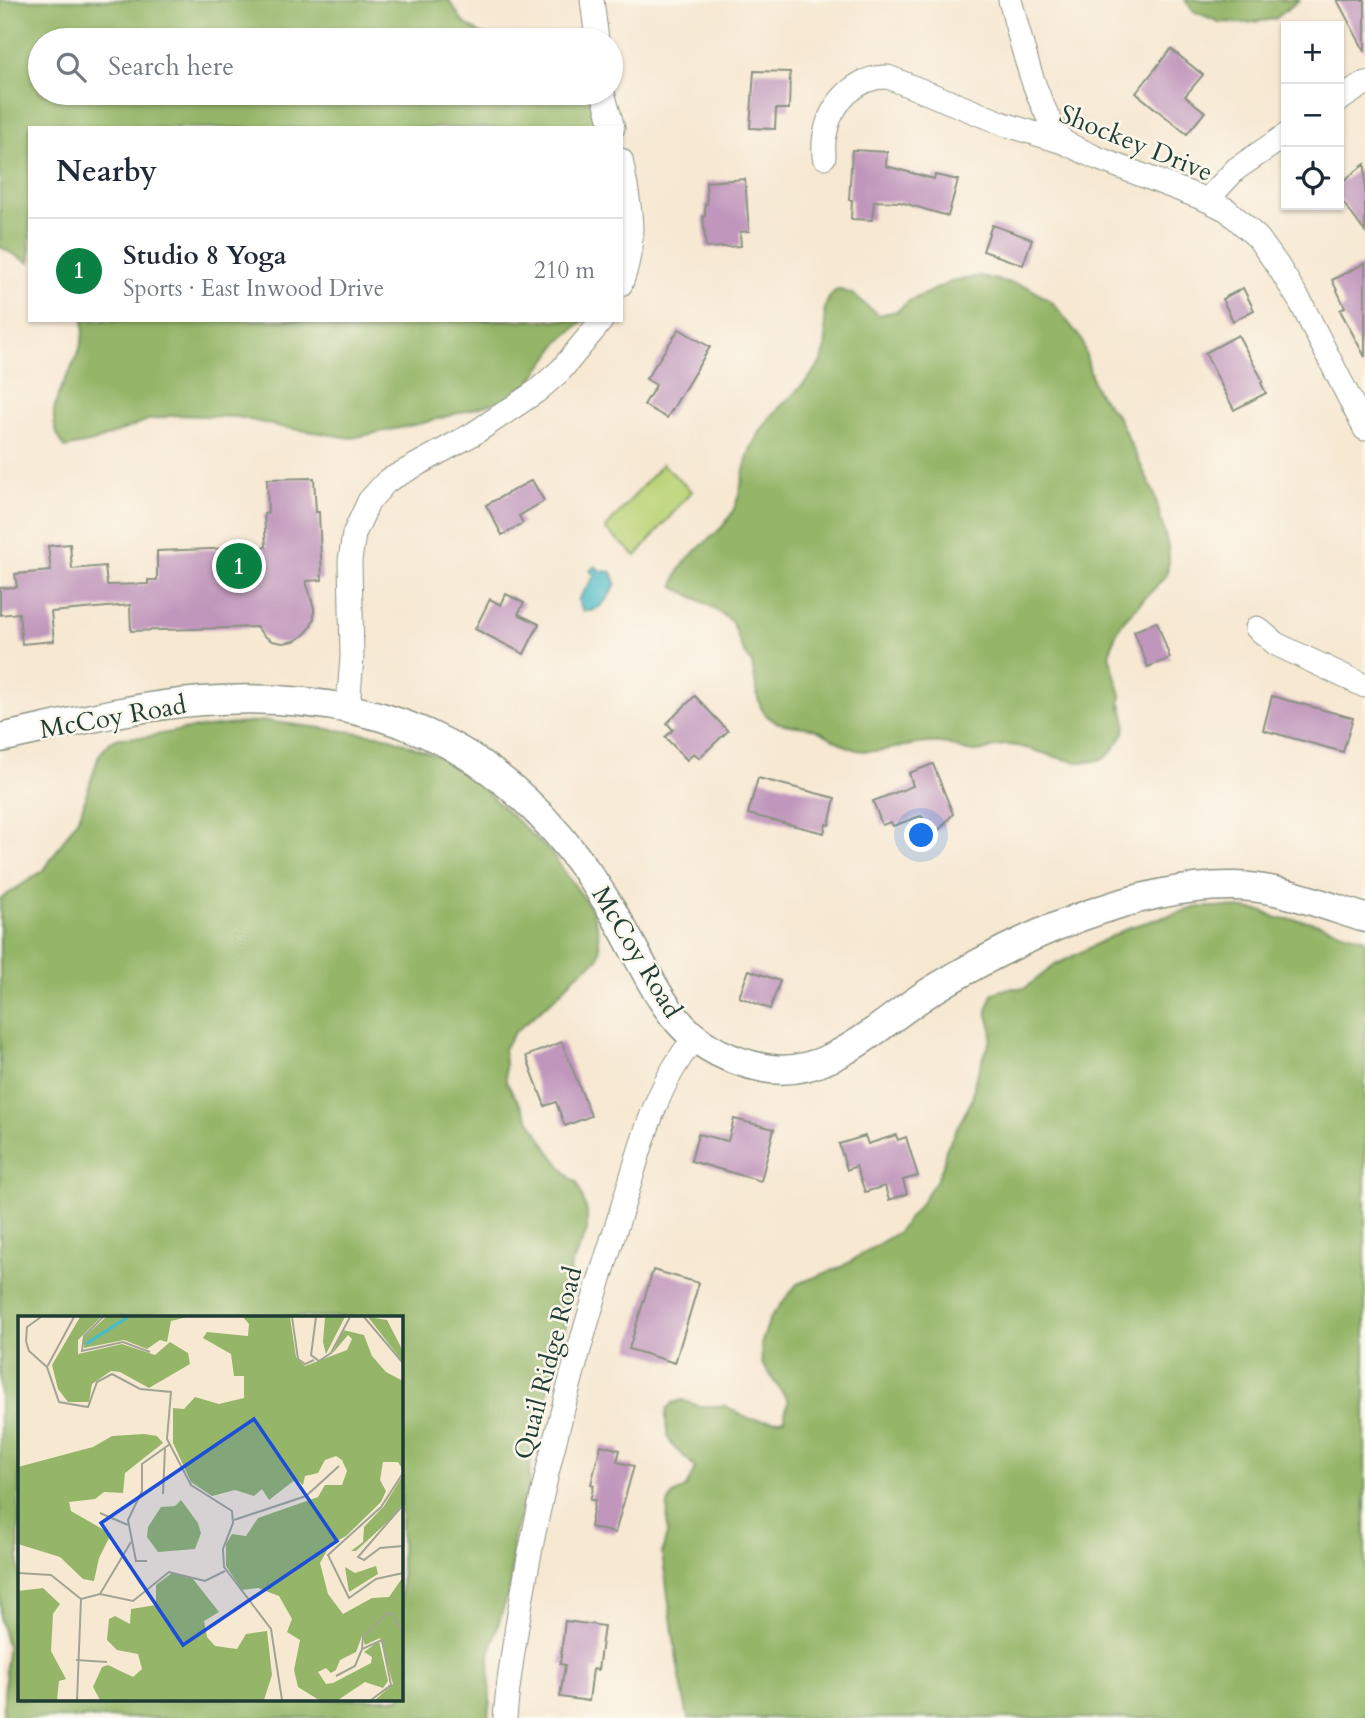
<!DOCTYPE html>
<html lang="en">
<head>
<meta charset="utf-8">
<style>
	body { margin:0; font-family:Cardo,serif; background:#f6f6f7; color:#1f2937 }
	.controls { position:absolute; right:21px; top:21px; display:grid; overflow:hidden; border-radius:0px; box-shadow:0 2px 5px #0004 }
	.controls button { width:63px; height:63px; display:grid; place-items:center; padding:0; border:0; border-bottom:2px solid #e0e1e3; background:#fff; color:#1f2937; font:35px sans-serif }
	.you { position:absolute; left:922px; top:836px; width:24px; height:24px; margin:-18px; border:5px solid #fff; border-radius:50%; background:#1a73e8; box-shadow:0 0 0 10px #1a73e833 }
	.badge { display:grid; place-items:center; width:46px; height:46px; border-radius:50%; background:#0b8043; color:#fff; font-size:23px; font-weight:700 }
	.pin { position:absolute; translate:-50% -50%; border:4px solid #fff; box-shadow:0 2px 7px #0006 }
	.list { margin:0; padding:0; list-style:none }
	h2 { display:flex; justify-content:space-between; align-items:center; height:91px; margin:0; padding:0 28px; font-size:30px }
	h2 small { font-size:23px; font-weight:400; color:#747a83 }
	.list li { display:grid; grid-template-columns:46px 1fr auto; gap:21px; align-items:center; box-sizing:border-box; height:105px; padding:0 28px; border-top:2px solid #e0e1e3 }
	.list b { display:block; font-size:26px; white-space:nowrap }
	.list p { margin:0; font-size:23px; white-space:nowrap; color:#747a83 }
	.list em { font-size:23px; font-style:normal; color:#747a83 }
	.icon { flex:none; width:38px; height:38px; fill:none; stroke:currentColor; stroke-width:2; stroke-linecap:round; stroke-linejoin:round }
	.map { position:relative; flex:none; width:1365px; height:1718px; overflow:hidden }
	.search { position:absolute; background:#fff; box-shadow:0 2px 5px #0004; left:28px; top:28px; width:595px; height:77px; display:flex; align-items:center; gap:18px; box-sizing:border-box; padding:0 24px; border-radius:38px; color:#747a83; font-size:26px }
	.panel { position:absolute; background:#fff; box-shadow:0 2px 5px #0004; left:28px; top:126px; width:595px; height:196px; border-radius:0px }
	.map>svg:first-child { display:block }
	.green { fill:#bcd479; stroke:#6e8856; stroke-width:2 }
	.forest { fill:#95b669; stroke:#5a7a4e; stroke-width:2; fill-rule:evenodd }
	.water { fill:#4dbbc5; stroke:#367c7c; stroke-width:2 }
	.building { fill:#c096bc }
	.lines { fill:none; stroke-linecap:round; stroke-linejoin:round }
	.minor-casing { stroke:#8b9283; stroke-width:25 }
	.tertiary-casing { stroke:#8b9283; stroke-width:31 }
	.minor { stroke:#fff; stroke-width:23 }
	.tertiary { stroke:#fff; stroke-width:28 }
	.labels { text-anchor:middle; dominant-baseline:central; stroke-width:5; stroke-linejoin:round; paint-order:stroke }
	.street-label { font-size:26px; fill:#1f3d34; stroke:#fbf7ec }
	.inset-river { fill:none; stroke:#4dbbc5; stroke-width:3.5 }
	.inset-road { fill:none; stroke:#a1a493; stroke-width:2 }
	.view { fill:#1d4ed8; fill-opacity:0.15; stroke:#1d4ed8; stroke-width:3.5 }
	.inset-edge { fill:none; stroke:#1f3d34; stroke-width:3.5 }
</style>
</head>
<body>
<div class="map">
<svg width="1365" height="1718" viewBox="0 0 1365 1718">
	<rect width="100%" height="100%" fill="#fbf7ec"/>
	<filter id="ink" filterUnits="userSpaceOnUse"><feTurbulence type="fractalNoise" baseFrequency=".0143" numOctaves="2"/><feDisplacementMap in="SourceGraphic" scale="14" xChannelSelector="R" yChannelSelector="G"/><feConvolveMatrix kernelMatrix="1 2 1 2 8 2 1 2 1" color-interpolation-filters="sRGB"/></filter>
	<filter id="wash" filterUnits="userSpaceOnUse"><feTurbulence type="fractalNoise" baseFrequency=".00686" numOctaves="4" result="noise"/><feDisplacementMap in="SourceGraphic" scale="28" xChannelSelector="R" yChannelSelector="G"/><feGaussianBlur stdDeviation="1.57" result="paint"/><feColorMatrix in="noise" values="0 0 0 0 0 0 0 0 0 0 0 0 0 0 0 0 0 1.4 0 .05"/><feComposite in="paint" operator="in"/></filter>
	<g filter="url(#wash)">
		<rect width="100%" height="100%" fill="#f7e8d2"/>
		<polygon class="green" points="662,464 692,491 636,556 605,529"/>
		<g class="forest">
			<polygon points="0,0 449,0 463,22 490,40 40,40 40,93 587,93 598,114 601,128 30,128 30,263 0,247"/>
			<polygon points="1185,0 1299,0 1275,19 1247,23 1219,22 1193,11"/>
			<path d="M980,276L1028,287L1053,303L1082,340L1093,383L1100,396L1118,417L1154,493L1168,547L1169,562L1166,576L1125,619L1117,631L1109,655L1121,695L1120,708L1122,706C1127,724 1128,730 1116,745C1113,749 1110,754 1106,757C1075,773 1039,746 1008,745C998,744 987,751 977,752C964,753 954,744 941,743C913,740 886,755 857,750C842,747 828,734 814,729C799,724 781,728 768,717C754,705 757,677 751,662C748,657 744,653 742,648C738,641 737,630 732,623C722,610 689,595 674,587C678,552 720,541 734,509C743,489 742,466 752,446C758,435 767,421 776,411C790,397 819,372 824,354C832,328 813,310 837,289L852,294L878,315L897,311L909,301L951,282Z"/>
			<path d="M83,320H584L560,341L525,389L512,398L423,423L352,438L281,427L238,417L175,415L148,420L93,442L65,448C30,399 89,370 83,320Z"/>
			<path d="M265,721L385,736L440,757L477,783L551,853L586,901L593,913L598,931L600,950L598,959L575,976L558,995L514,1033L504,1049L506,1082L548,1149L570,1178L577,1182L587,1212V1231L571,1266L566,1298V1324L532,1449L528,1490L513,1538L511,1583L489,1654L490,1702L488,1718H3L7,1646L0,1620V899L44,870L80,815L99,755L110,742L118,738L146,737L188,729ZM401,1317V1699H19V1317Z"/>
			<path d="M1198,907H1227L1262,911L1277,918L1309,921L1365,939V1718H688L678,1667L662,1553L667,1534L668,1504L672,1496L686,1487L695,1469C690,1457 677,1454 671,1443C666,1435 665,1418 667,1408L673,1403L682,1400L699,1406H726L749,1419L776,1421L784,1419L788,1401L762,1363L761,1345L770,1318L797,1284L841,1267L898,1232L923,1200L936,1181L943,1166L946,1149L972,1100L975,1080L991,1039L992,1029L987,1011L993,993L1009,988H1025L1055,965L1130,927Z"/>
		</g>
		<path class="water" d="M595,566L601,571L612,572L616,583C610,596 599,614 583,611L578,600L595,575L590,571Z"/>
		<g id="blocks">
			<g class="building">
				<polygon points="1337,0 1365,0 1365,52"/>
				<polygon points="1171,49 1203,75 1185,96 1205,112 1187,134 1136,93"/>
				<polygon points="754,71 790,72 789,109 776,109 775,129 750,128"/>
				<polygon points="852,150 887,152 886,166 934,179 935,175 958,180 948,216 900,202 874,201 872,220 851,219 852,200 849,200"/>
				<polygon points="1365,164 1365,232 1339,197 1339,184"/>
				<polygon points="745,179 749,231 740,232 741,246 706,248 703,216 705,216 705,204 707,204 706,182"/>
				<polygon points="992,225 1032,239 1023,265 983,251"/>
				<polygon points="1365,263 1365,357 1340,310 1345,307 1332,280"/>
				<polygon points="1243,288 1254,310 1233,321 1222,299"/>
				<polygon points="679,329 710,347 667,418 644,405 656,385 646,379"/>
				<polygon points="1238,335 1263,381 1261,383 1266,393 1234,410 1205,353"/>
				<polygon points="314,478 316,512 319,512 322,580 306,581 314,608 314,618 310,628 303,636 294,641 283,643 272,641 263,635 257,627 131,631 130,605 51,612 54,641 22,644 19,613 0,615 0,588 17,587 15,574 51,571 48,546 70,544 72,569 105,566 107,585 148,584 148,580 157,580 157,551 266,547 264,514 268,513 267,479"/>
				<polygon points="532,480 544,501 519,516 523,523 502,535 486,505"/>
				<polygon points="506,594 524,603 518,614 539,624 524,654 475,629 490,599 501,605"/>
				<polygon points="1157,622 1170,658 1148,667 1134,631"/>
				<polygon points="695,696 728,731 699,758 694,753 687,760 665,737 673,730 667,723"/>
				<polygon points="1272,696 1353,718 1343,752 1263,730"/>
				<polygon points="933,764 953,814 938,831 921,816 893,826 891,822 882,825 873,801 913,786 909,773"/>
				<polygon points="758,778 835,798 829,825 826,824 824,833 748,814"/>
				<polygon points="749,970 780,981 770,1009 739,997"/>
				<polygon points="562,1042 591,1116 565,1126 556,1102 545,1106 526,1056"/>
				<polygon points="734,1119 774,1129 761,1181 691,1161 698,1134 728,1141"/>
				<polygon points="896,1135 898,1140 906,1137 918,1176 903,1180 907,1194 889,1200 885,1186 865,1192 856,1166 847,1170 839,1144 865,1136 868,1144"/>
				<polygon points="653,1270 699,1283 675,1363 629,1349"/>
				<polygon points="601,1445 620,1450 617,1462 634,1466 615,1533 590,1527 595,1500 590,1500 594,1485 591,1484"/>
				<polygon points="565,1621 604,1626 598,1670 593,1669 589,1701 560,1697 565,1665 560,1664"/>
			</g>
		</g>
	</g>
	<g filter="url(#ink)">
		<use href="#blocks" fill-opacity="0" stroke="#8b9283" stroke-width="2"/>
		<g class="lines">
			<defs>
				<g id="minor">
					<polyline points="592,0 597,40"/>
					<path d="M1010,0C1023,48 1034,101 1063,142"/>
					<polyline points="603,93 613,128"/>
					<polyline points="1339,100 1365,83"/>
					<path d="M824,157C824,150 823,142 825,135C830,104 856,76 888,77L1004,124L1063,142L1097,158L1207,200L1227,210L1258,238L1278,266L1301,303L1365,429"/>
					<path d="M621,160C630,205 638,239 621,284"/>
					<polyline points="1207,200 1236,169 1286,135"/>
					<polyline points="1257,628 1276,644 1365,686"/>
					<polyline points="348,708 352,657 350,561 354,534 369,501 387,481 473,434 537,391 561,370 602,320"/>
					<path d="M505,1718C508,1681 514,1644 520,1608C542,1475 578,1346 619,1218C639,1157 652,1089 694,1039"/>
				</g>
				<path id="tertiary" d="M0,738C66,724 134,706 202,701C396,687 524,755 620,924C660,995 675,1050 764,1068C828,1081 882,1021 931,991C1014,939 1136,884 1235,886C1279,887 1323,905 1365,918"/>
			</defs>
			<use href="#minor" class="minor-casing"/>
			<use href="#tertiary" class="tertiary-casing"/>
			<use href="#minor" class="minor"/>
			<use href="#tertiary" class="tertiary"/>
		</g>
	</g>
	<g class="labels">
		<g class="street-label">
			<text transform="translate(1136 143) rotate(22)">Shockey Drive</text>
			<text transform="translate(113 717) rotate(-10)">McCoy Road</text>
			<text transform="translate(637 952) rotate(59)">McCoy Road</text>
			<text transform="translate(548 1363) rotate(-75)">Quail Ridge Road</text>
		</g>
	</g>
	<g transform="translate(18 1316)">
		<rect width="385" height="385" fill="#f7e8d2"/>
		<path d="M62,1H83L60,24V38L104,28L137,39L152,26L170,37L172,48L131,72L102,56L93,55L74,68L71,86H50L40,73L34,49ZM88,1H169L153,5L149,26L142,24L129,33L106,24L66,32V21ZM225,1H272L278,41L287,50L329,34L334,23L330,19L314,38L325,14L346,19L354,40L368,56L385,65V154L380,146H365L362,164L368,175L363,186L328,220L312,229L302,247L310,278L325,298L354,282L371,281L385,261V384H357L375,368L362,322L347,329L344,320L338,336L322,344L318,354L313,357L308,352L300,356L308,368L315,367L353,347L354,341L346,336L361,325L370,365L365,372L347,366L320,384H301L280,371L276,354L282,324L269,316L274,303L261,280L240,272L224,274L208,250V228L214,218L228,220L240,202L300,181L307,169H324L329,155L324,144L318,140L307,144L300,157L287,160L285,169L278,163L251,184L244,173L236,180L217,174L194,180L173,166L155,127V92L166,93L177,81L201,88L226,82V60H216L213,38L185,22L189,16L230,20L231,8ZM307,1H327L308,38L305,26ZM350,1L369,4L385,35V46ZM126,118L139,120L145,127L107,157L105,177L86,176L77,183L51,186L53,195L93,218L81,242L76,265L65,263L42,241L0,228V151L75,131L94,120ZM385,159V186L378,198L338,235H333L345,226L346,211L366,190ZM163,184L180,207L183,217L177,233L140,236L129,221L130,211L143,191L157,190ZM358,250L360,258L331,276L327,251L337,257ZM154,257L175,263L201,296L186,305L189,321L197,330L219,333L228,318L249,315L254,359L246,384H82L75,371L84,351L90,349L115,361L124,353L120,338L99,334L89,324L91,303L97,300L112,308L113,293L138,289V269ZM25,272L42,288L35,298L33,335L48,363L41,365L39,384H0V275Z" fill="#95b669"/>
		<path class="inset-river" d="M68,28L110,1"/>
		<path class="inset-road" d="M23,1L9,11L8,25L11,35L29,51M56,1L29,51L41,86L70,91L79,66L94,58L122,73L153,76L149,123L173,169L214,195L215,207L205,233L206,251L253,313L264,384M85,1L66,20L64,35L105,26L132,36M274,1L280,43L287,48L296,44M298,1L293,39L301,45L313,37L332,1M346,1L385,47M385,157L363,191L310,239L331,282L358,263L385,257M145,178L147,132M385,189L340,241L346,244L362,232L385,230M82,197L110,209M216,204L288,180L321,150M129,245H118L110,204L124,175V148L152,128M0,257L33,259L63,283M82,278L113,226M63,283L82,278L115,285L151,256L187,265L207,255M344,333L345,321L369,297L374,298L385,317M58,344L89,346M318,360L337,350L344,333L364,324L373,369L353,384M59,384L63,283"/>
		<path class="view" d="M236,103L319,225L165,329L83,207Z"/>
		<rect width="385" height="385" class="inset-edge"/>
	</g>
</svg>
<div class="controls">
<button>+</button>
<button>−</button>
<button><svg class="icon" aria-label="locate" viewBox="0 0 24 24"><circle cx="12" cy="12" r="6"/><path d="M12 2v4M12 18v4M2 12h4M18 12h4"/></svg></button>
</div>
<div class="you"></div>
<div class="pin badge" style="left:239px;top:566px">1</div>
<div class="search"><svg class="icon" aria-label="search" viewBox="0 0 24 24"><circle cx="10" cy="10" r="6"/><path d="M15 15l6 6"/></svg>Search here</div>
<section class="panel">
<h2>Nearby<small></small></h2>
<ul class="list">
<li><span class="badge">1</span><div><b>Studio 8 Yoga</b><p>Sports · East Inwood Drive</p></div><em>210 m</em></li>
</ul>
</section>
</div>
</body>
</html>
